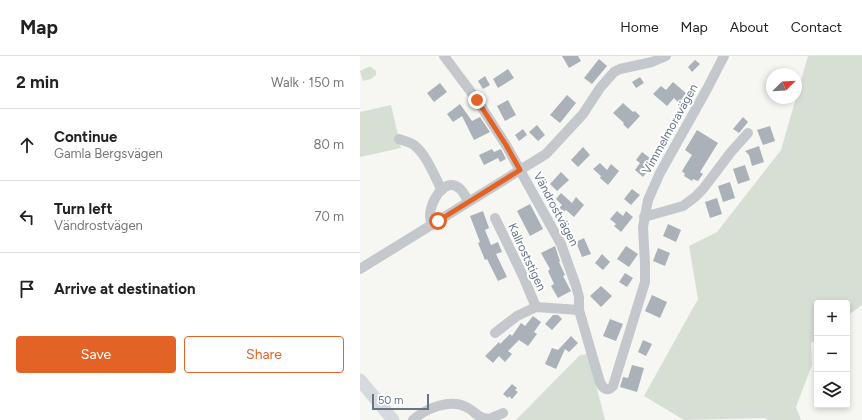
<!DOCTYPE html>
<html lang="en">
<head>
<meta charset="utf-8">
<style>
	body { margin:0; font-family:Figtree,sans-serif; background:#f6f6f6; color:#222 }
	.controls { position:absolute; right:12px; bottom:12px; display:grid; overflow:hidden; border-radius:4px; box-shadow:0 2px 6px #0003 }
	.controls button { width:36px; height:36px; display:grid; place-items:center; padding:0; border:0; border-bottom:1px solid #e0e0e0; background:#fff; color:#222; font:20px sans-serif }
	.compass { position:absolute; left:406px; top:12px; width:36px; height:36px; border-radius:50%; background:#fff; box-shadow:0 2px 6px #0003; rotate:66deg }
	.scale { position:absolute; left:12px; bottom:10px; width:57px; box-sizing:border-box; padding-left:4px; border:2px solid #667484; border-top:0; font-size:11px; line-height:14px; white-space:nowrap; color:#667484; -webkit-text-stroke:3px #fff; paint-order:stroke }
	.stop { position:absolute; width:12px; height:12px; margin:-9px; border:3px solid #e36327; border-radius:50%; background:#fff }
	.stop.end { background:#e36327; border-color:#fff; box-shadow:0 1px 4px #0008 }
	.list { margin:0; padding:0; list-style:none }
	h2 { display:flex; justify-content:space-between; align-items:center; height:52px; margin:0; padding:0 16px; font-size:17px }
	h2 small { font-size:13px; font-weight:400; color:#767676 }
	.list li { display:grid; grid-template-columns:26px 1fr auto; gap:12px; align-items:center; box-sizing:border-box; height:72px; padding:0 16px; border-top:1px solid #e0e0e0 }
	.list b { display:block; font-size:15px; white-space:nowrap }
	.list p { margin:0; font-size:13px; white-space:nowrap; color:#767676 }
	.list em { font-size:13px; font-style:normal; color:#767676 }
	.actions { display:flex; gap:8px; padding:12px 16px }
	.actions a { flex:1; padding:9px 0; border:1px solid #e36327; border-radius:4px; text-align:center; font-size:14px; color:#e36327 }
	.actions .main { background:#e36327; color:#fff }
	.icon { flex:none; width:22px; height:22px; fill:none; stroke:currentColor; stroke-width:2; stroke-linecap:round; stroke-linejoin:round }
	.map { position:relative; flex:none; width:502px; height:364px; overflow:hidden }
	header { display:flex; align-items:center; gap:24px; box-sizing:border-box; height:56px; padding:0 20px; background:#fff; border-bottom:1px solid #e0e0e0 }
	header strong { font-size:19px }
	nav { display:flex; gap:22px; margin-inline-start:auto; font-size:14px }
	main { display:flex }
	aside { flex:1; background:#fff }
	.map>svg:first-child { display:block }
	.green { fill:#d7ded4 }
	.building { fill:#aab1b8 }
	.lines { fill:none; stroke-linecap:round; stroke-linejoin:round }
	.minor { stroke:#c4c7cb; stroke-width:10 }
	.major { stroke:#d6dade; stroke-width:13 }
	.route { stroke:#e36327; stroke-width:5 }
	.labels { text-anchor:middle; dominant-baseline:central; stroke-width:4; stroke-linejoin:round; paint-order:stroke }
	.street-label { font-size:12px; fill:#667484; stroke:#fff }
</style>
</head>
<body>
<header>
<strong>Map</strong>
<nav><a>Home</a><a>Map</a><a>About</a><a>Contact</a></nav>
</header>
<main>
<aside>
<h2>2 min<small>Walk · 150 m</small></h2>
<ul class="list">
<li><svg class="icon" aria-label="ahead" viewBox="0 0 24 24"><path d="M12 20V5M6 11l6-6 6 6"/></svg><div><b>Continue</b><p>Gamla Bergsvägen</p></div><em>80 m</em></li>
<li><svg class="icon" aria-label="left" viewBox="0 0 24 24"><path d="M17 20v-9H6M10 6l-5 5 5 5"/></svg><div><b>Turn left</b><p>Vändrostvägen</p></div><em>70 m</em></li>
<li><svg class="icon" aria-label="arrive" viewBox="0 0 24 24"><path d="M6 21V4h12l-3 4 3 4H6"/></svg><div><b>Arrive at destination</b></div></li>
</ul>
<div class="actions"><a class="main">Save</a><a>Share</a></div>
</aside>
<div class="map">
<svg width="502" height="364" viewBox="0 0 502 364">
	<rect width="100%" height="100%" fill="#f6f7f3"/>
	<g class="green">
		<polygon points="448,0 502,0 502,249 487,260 487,247 457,247 457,283 451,287 452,309 436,351 441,364 408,364 405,362 324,364 284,340 338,243 329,190 357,176 421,94"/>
		<polygon points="8,11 11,11 16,15 16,19 11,23 3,25 0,15"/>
		<polygon points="31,49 41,92 0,101 0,56"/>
		<polygon points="228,298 245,364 156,364 220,299"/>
	</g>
	<g class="building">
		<polygon points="202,0 218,0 221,5 209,12"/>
		<polygon points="239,3 247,10 232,28 224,22"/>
		<polygon points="335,4 340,8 332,16 328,11"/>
		<polygon points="148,13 154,22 138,32 133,23"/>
		<polygon points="125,20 130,29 123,33 118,25"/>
		<polygon points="280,21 284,27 276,32 272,26"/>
		<polygon points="313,26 327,38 319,47 314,42 307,50 293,38 301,30 306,34"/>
		<polygon points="80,27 87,36 74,46 67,37"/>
		<polygon points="207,39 216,47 200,67 190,59"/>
		<polygon points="148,44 156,59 145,65 137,50"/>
		<polygon points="263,47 273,56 275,55 280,60 268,73 263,68 264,67 253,57"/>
		<polygon points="100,48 112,65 120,61 130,76 114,84 102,60 93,66 87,58"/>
		<polygon points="383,61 388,66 379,77 373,73"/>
		<polygon points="177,69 185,79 178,85 169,76"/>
		<polygon points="410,70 415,85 403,89 397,74"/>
		<polygon points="163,73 167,79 159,85 155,79"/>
		<polygon points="337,74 358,87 340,116 343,118 338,125 333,123 332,125 324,120 325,118 322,115 332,99 325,94"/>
		<polygon points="399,90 404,106 392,110 389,99 385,95"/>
		<polygon points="223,91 230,99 218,111 211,104"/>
		<polygon points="132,93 134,96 141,93 146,103 140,106 138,102 124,109 119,99"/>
		<polygon points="282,96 295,106 283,121 275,114 280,107 276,104"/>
		<polygon points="240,107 247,114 251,108 259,115 248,129 240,122 241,120 233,113"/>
		<polygon points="385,109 390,124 378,128 373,113"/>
		<polygon points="201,116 209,124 197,135 190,128"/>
		<polygon points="370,126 375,142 363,146 358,130"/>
		<polygon points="272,133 280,139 271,149 264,143"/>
		<polygon points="201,137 212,147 216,141 224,149 214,161 206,154 203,156 199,152 202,149 196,143"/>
		<polygon points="357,142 362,158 350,162 345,146"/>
		<polygon points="170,148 183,173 170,180 157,155"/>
		<polygon points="123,155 129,172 125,174 131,189 138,186 142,196 136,198 147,221 138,225 127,203 125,204 118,187 120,186 110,160"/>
		<polygon points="257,155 263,160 266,155 273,161 261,176 254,170 256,168 250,163"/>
		<polygon points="308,168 321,174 316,186 303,180"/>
		<polygon points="224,182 231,198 222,201 216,186"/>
		<polygon points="195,190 200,205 199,206 205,219 203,220 211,235 198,242 191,230 194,228 188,215 190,213 181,197"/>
		<polygon points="266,190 278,198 269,211 257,203"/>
		<polygon points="298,192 310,197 305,210 293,205"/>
		<polygon points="242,198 250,206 243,214 235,207"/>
		<polygon points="265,217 273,222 267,231 259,226"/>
		<polygon points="241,230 252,240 241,251 230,240"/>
		<polygon points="292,239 307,246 300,262 285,255"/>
		<polygon points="193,259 198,259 202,263 192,274 185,268"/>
		<polygon points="173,260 181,266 174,276 177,278 168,290 159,284 148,295 152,298 145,306 139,300 133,307 125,300 139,286 140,288 150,278 152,280 161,267 165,270"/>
		<polygon points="250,263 263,268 256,285 243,280"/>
		<polygon points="211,280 218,287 209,296 205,293 196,313 185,308 192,292 198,294"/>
		<polygon points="283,284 292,288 286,300 278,296"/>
		<polygon points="272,309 284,312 277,336 260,331 263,321 268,322"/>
		<polygon points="152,328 157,332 155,334 158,336 152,343 149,340 148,342 143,338"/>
	</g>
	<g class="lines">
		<g class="minor">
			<path d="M84,0L117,44L146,89L201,188L216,230L219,241V254L239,323C241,330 246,338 253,330L285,226V208L283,171L288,144L300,117L347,33L364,0"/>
			<path d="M39,83C44,85 50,86 54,89C67,99 74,120 82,134"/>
			<polyline points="284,161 323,150 335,141 343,133 371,96 388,77"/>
			<polyline points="135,162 163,220 176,251"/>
			<path d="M72,169C71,166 70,162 70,159C70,147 84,120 99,132C103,135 106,141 108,145"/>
			<polyline points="0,213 186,98 223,58 240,32 254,16 260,13 292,6 306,0"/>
			<polyline points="135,277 157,260 176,251 219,254"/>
			<path d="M53,364C66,352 91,342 108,352C117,357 116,361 129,363L143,357"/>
		</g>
		<polyline class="major" points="0,324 33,364"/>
	</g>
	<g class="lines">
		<polyline class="route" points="78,165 160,114 146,89 117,44"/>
	</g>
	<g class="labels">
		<g class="street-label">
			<text transform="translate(310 73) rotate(-61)">Vimmelmoravägen</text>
			<text transform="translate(196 153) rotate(62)">Vändrostvägen</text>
			<text transform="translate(167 201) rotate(65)">Kallroststigen</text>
		</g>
	</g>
</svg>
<div class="controls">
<button>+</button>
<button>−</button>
<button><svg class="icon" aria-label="layers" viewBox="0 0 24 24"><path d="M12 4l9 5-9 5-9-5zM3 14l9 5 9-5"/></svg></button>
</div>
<svg class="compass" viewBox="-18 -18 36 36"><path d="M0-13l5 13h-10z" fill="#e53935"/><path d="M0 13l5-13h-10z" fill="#767676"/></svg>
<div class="scale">50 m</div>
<div class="stop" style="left:78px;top:165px"></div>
<div class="stop end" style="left:117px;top:44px"></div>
</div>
</main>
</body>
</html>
